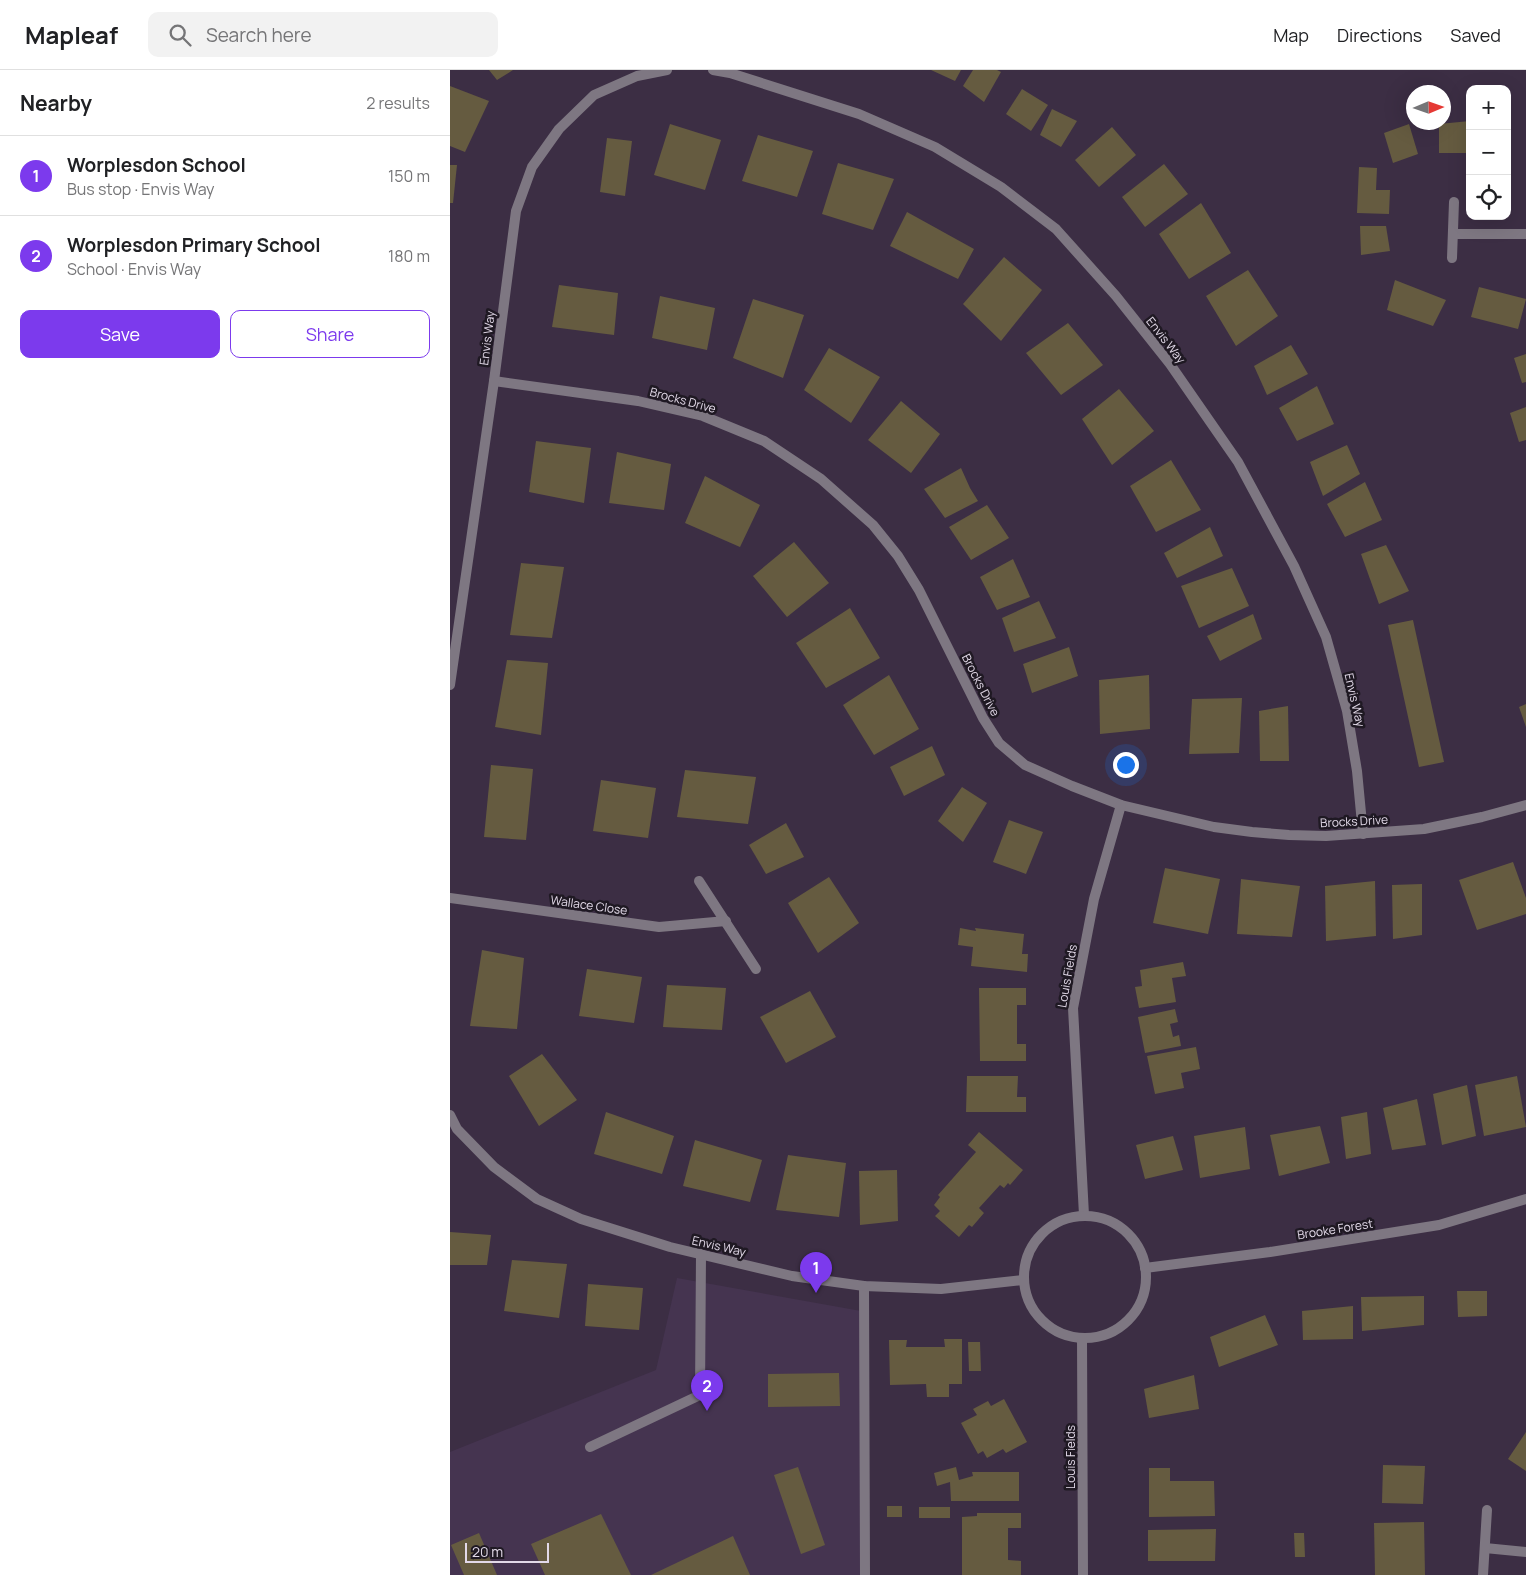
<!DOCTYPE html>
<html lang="en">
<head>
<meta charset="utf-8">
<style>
	body { margin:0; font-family:Manrope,sans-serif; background:#f2f2f2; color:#202124 }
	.controls { position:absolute; right:15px; top:15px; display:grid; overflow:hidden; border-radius:10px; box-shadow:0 5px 20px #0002 }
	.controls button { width:45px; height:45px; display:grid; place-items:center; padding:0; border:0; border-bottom:1px solid #e0e0e0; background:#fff; color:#202124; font:25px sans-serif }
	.compass { position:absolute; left:956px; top:15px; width:45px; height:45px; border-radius:50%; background:#fff; box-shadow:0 5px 20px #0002; rotate:88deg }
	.scale { position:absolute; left:15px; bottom:12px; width:84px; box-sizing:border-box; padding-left:5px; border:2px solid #e2d9e8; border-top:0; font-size:14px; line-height:18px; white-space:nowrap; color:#e2d9e8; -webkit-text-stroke:4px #1f1923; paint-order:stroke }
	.you { position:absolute; left:675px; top:694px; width:18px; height:18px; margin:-12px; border:4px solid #fff; border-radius:50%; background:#1a73e8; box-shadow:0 0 0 8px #1a73e833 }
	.badge { display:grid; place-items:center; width:32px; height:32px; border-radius:50%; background:#7c3aed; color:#fff; font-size:16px; font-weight:700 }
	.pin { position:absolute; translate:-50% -41px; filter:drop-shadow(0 1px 2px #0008) }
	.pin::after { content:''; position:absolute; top:26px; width:18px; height:15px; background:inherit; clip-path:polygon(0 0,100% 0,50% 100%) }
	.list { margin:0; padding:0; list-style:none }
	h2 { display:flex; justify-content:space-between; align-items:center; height:65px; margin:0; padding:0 20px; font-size:21px }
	h2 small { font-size:16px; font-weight:400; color:#757577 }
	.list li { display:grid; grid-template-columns:32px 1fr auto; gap:15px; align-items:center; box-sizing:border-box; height:80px; padding:0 20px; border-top:1px solid #e0e0e0 }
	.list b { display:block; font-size:19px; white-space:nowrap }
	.list p { margin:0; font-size:16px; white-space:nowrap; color:#757577 }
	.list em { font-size:16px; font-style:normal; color:#757577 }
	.actions { display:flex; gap:10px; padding:15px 20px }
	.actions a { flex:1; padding:11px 0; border:1px solid #7c3aed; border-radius:10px; text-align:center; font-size:18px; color:#7c3aed }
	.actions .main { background:#7c3aed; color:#fff }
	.icon { flex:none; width:28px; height:28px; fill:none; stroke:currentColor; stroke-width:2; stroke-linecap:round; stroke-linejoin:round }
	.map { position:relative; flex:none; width:1076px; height:1505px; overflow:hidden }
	header { display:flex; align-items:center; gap:30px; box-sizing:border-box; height:70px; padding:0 25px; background:#fff; border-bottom:1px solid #e0e0e0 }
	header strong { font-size:24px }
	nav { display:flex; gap:28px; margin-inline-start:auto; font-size:18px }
	.search { width:350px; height:45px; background:#f2f2f2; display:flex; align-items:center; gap:12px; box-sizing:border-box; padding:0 18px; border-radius:10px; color:#757577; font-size:19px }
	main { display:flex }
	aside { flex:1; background:#fff }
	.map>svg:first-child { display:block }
	.built { fill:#453450 }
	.building { fill:#655b40 }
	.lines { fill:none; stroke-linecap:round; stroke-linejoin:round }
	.service { stroke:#7e7782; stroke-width:10 }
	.minor { stroke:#7e7782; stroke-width:10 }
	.labels { text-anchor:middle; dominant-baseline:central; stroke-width:5; stroke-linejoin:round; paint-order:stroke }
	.street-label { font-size:12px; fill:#e2d9e8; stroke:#1f1923 }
</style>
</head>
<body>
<header>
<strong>Mapleaf</strong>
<div class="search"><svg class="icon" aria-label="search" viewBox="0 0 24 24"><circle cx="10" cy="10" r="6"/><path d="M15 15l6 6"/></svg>Search here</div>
<nav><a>Map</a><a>Directions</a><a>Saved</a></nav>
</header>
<main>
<aside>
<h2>Nearby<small>2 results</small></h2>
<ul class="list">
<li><span class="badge">1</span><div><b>Worplesdon School</b><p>Bus stop · Envis Way</p></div><em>150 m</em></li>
<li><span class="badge">2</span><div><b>Worplesdon Primary School</b><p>School · Envis Way</p></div><em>180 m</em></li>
</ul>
<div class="actions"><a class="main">Save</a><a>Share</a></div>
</aside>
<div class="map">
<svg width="1076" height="1505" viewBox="0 0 1076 1505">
	<rect width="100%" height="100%" fill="#3c2e44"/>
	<polygon class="built" points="227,1208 411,1241 411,1505 0,1505 0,1382 206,1300"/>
	<g class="building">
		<polygon points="39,0 63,0 47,10"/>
		<polygon points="481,0 511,0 505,11"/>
		<polygon points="523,0 547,0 551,2 534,32 513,16"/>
		<polygon points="0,16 39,31 15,82 0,76"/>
		<polygon points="572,19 598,35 581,61 556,44"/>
		<polygon points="602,39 627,51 611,77 590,65"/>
		<polygon points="1020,51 1020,83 989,83 989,54"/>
		<polygon points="220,54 271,70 255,120 204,105"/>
		<polygon points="959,54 968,84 943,93 934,63"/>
		<polygon points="662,57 686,85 649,117 625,90"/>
		<polygon points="308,65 363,81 347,127 292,111"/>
		<polygon points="157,68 182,71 175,126 150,122"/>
		<polygon points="388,93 444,109 423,160 372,144"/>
		<polygon points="714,94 738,124 695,157 672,127"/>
		<polygon points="0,95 7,95 3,133 0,133"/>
		<polygon points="909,97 927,98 926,120 940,120 939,144 907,143"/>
		<polygon points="751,133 781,183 739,209 709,164"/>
		<polygon points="457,142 524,179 508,209 440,176"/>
		<polygon points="910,156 936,156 940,181 911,185"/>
		<polygon points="554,187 592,220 551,271 513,234"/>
		<polygon points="798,200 828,246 786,276 756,226"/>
		<polygon points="945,210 996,230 983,256 937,240"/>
		<polygon points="109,215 168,223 164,265 102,257"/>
		<polygon points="1029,217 1076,229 1068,259 1021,247"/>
		<polygon points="210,226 265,238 257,280 202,268"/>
		<polygon points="303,229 354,245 333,308 283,288"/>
		<polygon points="618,253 653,295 611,325 576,283"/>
		<polygon points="841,275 858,304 817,325 804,296"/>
		<polygon points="379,278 430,307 401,353 354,320"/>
		<polygon points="1076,284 1076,312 1072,313 1064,288"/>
		<polygon points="867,316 884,354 847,371 829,338"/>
		<polygon points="669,319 704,361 662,395 632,349"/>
		<polygon points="451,331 490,364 461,403 418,370"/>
		<polygon points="1076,337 1076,370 1069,372 1060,343"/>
		<polygon points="86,371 141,378 134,433 79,422"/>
		<polygon points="897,375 910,404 873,426 860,392"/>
		<polygon points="167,382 221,394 214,440 159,433"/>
		<polygon points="721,390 751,440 706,462 680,416"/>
		<polygon points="511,398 520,418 528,431 495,448 474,419"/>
		<polygon points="255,406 310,435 290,477 235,453"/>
		<polygon points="915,412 932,450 895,467 877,434"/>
		<polygon points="537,435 559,468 521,490 499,457"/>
		<polygon points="760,457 773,486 727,508 714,483"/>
		<polygon points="344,472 379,513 337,547 303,506"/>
		<polygon points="936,475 959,521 929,534 911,484"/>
		<polygon points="563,489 580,527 547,540 530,507"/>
		<polygon points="71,493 114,497 102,568 60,565"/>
		<polygon points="782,498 799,536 749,558 731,516"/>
		<polygon points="589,531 606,568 564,582 552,548"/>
		<polygon points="400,538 430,588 376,618 346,573"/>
		<polygon points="803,544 812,569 770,591 757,566"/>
		<polygon points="963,550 994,692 969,697 938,555"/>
		<polygon points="619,577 628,606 582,623 573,594"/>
		<polygon points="57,590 98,593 91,665 45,657"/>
		<polygon points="439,605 469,659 424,685 393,635"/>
		<polygon points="699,605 700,659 650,664 649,610"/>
		<polygon points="792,628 789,683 739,684 742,629"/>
		<polygon points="1076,634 1076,657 1069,637"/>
		<polygon points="838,636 839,691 810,691 809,641"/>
		<polygon points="482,676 495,705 454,726 440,697"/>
		<polygon points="41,695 83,699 76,770 34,767"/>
		<polygon points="235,700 306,707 298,754 227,747"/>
		<polygon points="151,710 206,718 198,768 143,761"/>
		<polygon points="512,717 537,733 513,772 488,751"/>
		<polygon points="559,750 593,762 576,804 543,792"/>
		<polygon points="336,753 354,787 316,804 299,775"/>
		<polygon points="1063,792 1076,828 1076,844 1027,860 1009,810"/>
		<polygon points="715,798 770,809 758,864 703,853"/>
		<polygon points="379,807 409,853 368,883 338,833"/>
		<polygon points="791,809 850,816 842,867 787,864"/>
		<polygon points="925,811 926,866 876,871 875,816"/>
		<polygon points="972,814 972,865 943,869 942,815"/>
		<polygon points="510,858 526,861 525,858 574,864 572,884 578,884 577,902 521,896 523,877 508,875"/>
		<polygon points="32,880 74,888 67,959 20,956"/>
		<polygon points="733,892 736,906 722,908 726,932 689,938 685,917 692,916 690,900"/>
		<polygon points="137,899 192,907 184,953 129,946"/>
		<polygon points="217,915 276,918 272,960 213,957"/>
		<polygon points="529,918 576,918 576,935 567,935 567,974 576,974 576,991 530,991"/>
		<polygon points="360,921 386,967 336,993 310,947"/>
		<polygon points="725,939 728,952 720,954 723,967 729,965 731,976 695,983 688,947"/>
		<polygon points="746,977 750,999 731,1003 734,1018 705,1024 697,986"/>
		<polygon points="92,984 127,1030 89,1056 59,1006"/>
		<polygon points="517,1006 568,1006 567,1027 576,1027 576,1042 516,1042"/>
		<polygon points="1067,1006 1076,1057 1034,1066 1025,1015"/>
		<polygon points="1017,1015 1026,1066 992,1075 983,1024"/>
		<polygon points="967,1029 976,1075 942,1080 933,1038"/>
		<polygon points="156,1042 224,1066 212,1104 144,1084"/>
		<polygon points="917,1042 921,1084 896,1089 891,1047"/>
		<polygon points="870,1056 880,1093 829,1106 820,1065"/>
		<polygon points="795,1057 800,1099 750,1108 744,1066"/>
		<polygon points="529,1062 573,1100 560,1115 558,1113 554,1118 550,1115 529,1138 534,1143 522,1157 519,1155 509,1167 485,1146 490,1141 484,1135 490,1127 488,1125 526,1082 518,1075"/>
		<polygon points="723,1066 733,1100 695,1109 686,1075"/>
		<polygon points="245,1070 312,1090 300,1132 233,1116"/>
		<polygon points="338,1085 396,1093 389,1147 326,1140"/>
		<polygon points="447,1100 448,1151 410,1155 409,1101"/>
		<polygon points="0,1162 41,1165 37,1195 0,1195"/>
		<polygon points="62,1190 117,1194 109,1248 54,1241"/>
		<polygon points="138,1214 193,1218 189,1260 135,1256"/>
		<polygon points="1007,1221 1037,1221 1037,1246 1008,1247"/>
		<polygon points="974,1226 974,1255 912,1261 911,1227"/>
		<polygon points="903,1236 903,1269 853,1270 852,1241"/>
		<polygon points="815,1245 828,1275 769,1297 760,1267"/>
		<polygon points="494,1269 512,1269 512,1314 499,1314 499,1327 477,1327 476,1314 440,1315 439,1270 457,1270 456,1277 495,1277"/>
		<polygon points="518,1272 530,1272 531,1301 519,1301"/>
		<polygon points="389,1303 390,1336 318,1337 318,1304"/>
		<polygon points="744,1305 749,1339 699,1348 694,1319"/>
		<polygon points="554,1329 577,1372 556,1383 553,1379 537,1388 533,1381 528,1384 511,1353 527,1345 523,1339 538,1331 541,1336"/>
		<polygon points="1076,1362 1076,1401 1058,1389"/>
		<polygon points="933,1395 975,1396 973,1434 932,1433"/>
		<polygon points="348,1397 375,1475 351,1484 324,1405"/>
		<polygon points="506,1397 509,1410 523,1406 522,1402 569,1402 569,1431 501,1431 500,1412 487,1416 484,1403"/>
		<polygon points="699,1398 720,1398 720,1411 764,1411 765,1446 699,1447"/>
		<rect x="437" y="1436" width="15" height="11"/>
		<rect x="469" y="1437" width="31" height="11"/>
		<polygon points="527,1443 571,1443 571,1458 558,1458 558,1490 571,1491 571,1505 512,1505 512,1447 527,1446"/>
		<polygon points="151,1444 181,1505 95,1505 81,1474"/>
		<polygon points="974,1452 975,1505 925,1505 924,1453"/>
		<polygon points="766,1459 765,1491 698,1491 698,1460"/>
		<polygon points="29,1463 47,1505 14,1505 1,1475"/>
		<polygon points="844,1463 854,1463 855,1487 845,1487"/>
		<polygon points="283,1466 300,1505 201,1505"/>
	</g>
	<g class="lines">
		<g class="service">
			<polyline points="414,1216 415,1505"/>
			<polyline points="140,1377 250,1325 251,1184"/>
		</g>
		<g class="minor">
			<polyline points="263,0 280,3 409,44 485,77 551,117 606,159 666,226 720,294 788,392 844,496 876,567 897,641 907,701 913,764"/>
			<polyline points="1003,164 1076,164"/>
			<polyline points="1002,188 1004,132"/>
			<polyline points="44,311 188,331 253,346 314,371 371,409 423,455 448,486 469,520 533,648 549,673 575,695 622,716 671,735 764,757 802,762 839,765 876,766 974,759 1032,747 1076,735"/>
			<polyline points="0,615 44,311 66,141 82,97 109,59 144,25 187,6 217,0"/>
			<polyline points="249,811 306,899"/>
			<polyline points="0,828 209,857 276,851"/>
			<polyline points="0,1045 7,1059 44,1097 87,1129 131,1149 220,1177 342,1206 414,1216 491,1219 573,1210"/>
			<polyline points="634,1145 623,938 644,829 671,735"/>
			<circle cx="635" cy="1207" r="61"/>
			<polyline points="695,1198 820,1182 989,1155 1076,1129"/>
			<polyline points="632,1268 633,1505"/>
			<polyline points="1035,1478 1076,1482"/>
			<polyline points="1033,1505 1037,1440"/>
		</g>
	</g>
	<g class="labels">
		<g class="street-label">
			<text transform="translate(37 268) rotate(-83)">Envis Way</text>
			<text transform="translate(716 270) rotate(52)">Envis Way</text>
			<text transform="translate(233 330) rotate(15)">Brocks Drive</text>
			<text transform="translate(531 615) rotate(63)">Brocks Drive</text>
			<text transform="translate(905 630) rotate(77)">Envis Way</text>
			<text transform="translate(904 751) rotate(-3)">Brocks Drive</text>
			<text transform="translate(139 835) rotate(8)">Wallace Close</text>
			<text transform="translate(617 906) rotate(-80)">Louis Fields</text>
			<text transform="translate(885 1159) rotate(-9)">Brooke Forest</text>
			<text transform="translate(269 1176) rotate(13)">Envis Way</text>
			<text transform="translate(620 1387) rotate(-90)">Louis Fields</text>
		</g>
	</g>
</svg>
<div class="controls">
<button>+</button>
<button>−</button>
<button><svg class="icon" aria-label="locate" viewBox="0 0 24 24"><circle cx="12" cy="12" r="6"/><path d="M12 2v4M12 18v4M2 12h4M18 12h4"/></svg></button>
</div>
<svg class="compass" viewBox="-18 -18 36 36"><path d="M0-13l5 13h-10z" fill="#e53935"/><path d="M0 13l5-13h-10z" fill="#757577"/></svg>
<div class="scale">20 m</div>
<div class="you"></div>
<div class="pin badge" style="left:366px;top:1223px">1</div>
<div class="pin badge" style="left:257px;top:1341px">2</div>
</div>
</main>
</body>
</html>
